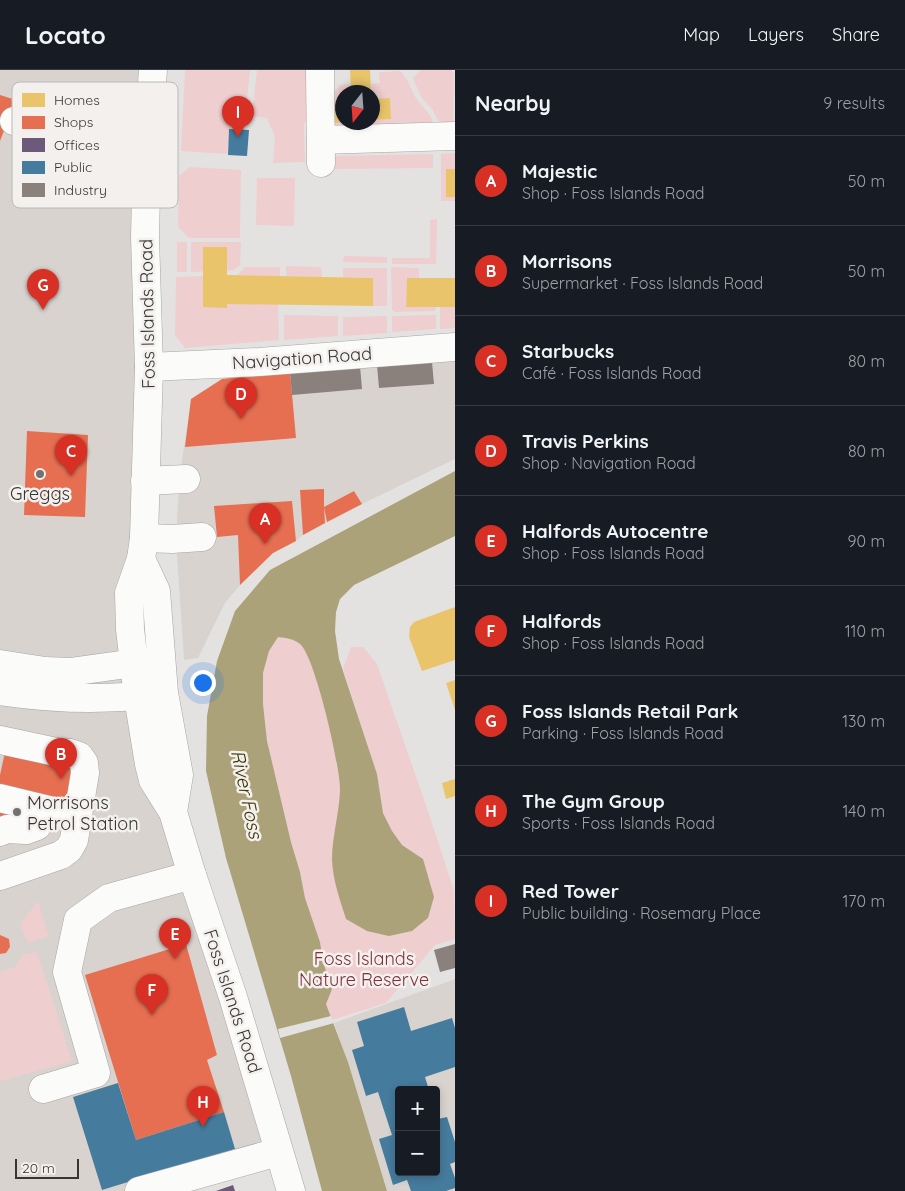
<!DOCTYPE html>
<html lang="en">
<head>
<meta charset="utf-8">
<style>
	body { margin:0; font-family:Quicksand,sans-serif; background:#242831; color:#f1f3f6 }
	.controls { position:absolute; right:15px; bottom:15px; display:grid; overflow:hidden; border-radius:5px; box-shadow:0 2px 8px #0003 }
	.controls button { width:45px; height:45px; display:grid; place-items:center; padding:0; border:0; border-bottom:1px solid #363941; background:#171b24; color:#f1f3f6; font:25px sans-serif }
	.compass { position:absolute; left:335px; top:15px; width:45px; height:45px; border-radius:50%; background:#171b24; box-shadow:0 2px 8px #0003; rotate:197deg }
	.scale { position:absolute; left:15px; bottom:12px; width:64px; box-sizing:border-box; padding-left:5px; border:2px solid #363534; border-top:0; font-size:14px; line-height:18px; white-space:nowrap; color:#363534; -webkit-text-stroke:4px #f3f0ee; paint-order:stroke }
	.you { position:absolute; left:202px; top:612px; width:18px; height:18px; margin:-12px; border:4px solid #fff; border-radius:50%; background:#1a73e8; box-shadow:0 0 0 8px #1a73e833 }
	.badge { display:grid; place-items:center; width:32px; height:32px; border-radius:50%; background:#d93025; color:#fff; font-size:16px; font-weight:700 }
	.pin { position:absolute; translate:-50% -41px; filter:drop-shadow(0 1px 2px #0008) }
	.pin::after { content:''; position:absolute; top:26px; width:18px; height:15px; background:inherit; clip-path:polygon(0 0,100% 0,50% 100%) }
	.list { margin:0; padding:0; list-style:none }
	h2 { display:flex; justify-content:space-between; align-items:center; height:65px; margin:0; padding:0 20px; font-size:21px }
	h2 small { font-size:16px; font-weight:400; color:#9ea1a6 }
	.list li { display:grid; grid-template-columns:32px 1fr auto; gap:15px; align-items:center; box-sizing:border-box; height:90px; padding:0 20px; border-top:1px solid #363941 }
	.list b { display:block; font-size:19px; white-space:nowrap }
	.list p { margin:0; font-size:16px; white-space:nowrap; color:#9ea1a6 }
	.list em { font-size:16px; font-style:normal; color:#9ea1a6 }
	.map { position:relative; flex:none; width:455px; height:1121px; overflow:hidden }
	header { display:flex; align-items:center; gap:30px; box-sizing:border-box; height:70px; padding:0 25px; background:#171b24; border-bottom:1px solid #363941 }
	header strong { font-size:24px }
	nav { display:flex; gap:28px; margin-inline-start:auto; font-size:18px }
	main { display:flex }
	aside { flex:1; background:#171b24 }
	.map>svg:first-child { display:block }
	.built { fill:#d9d3cf; fill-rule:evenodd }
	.green { fill:#eecece }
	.water { fill:#aba27a }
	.pier { fill:#e4e2e1 }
	.homes { fill:#e9c46a }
	.shops { fill:#e76f51 }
	.offices { fill:#6d597a }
	.public { fill:#457b9d }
	.industry { fill:#8a817c }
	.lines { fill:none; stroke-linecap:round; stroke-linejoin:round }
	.minor-casing { stroke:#a6a5a4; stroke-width:29 }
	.major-casing { stroke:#a6a5a4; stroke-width:29 }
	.minor { stroke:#fbfbfa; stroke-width:28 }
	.major { stroke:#fbfbfa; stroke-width:28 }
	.poi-dot { fill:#737271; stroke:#f3f0ee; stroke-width:2 }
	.labels { text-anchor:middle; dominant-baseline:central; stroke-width:5; stroke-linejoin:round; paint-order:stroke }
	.street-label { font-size:18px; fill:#363534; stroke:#f3f0ee }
	.poi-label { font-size:18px; fill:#363534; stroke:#f3f0ee }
	.park-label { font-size:18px; fill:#7f3138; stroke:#f3f0ee }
	.water-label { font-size:19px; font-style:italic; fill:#3d3504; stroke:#f3f0ee }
	.key { fill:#f3f0ee; stroke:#bab8b6; stroke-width:1 }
	.key-label { font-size:14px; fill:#363534 }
</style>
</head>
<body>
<header>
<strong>Locato</strong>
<nav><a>Map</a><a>Layers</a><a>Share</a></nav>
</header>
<main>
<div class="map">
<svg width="455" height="1121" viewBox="0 0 455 1121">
	<rect width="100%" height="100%" fill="#e4e2e1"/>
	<g class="built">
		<polygon points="0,0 153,0 138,627 278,1082 139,1121 0,1121"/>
		<polygon points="455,290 455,389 362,434 303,465 296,471 273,483 240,515 225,533 198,588 184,590 177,486 177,447 180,404 191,329 222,309 290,302"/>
		<path d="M455,909V1121H387L348,992L334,953ZM399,1020H436V1102H399Z"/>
	</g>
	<g class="green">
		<polygon points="185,0 250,0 244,60 229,59 227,84 181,81"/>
		<polygon points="257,0 315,0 309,49 304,54 305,92 273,93 275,67 267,48 252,46"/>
		<polygon points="421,0 451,0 454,4 453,55 442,58 432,39 421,27 413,8"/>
		<path d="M400,1C411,12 409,17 416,28C424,41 432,41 434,59L370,61L369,53L372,52L373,50L391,49L390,28L373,29L371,14L380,13L379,2Z"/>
		<polygon points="350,14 351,22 342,22 342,31 334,32 335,52 360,53 361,61 334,61 326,23 336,20 340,15"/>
		<polygon points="455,83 455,99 446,99 446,126 455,127 455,131 441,131 441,84"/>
		<polygon points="433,84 433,98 330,99 333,89 336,86"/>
		<polygon points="190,97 241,100 240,168 189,168 178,157 179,106"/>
		<polygon points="257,108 295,108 294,156 256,155"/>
		<polygon points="437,149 436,194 392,194 392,188 430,188 430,150"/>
		<rect x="177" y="172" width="10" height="30"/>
		<polygon points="191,172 241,172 240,196 233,200 191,202"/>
		<polygon points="344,186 387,187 387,193 343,192"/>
		<polygon points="286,196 321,197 322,207 286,206"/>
		<polygon points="245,197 280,197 280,206 238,205"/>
		<polygon points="391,197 419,198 419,208 407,208 406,237 436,237 435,241 395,242 392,240"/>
		<polygon points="343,198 387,198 387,236 373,236 373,208 343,207"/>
		<polygon points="204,206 204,237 227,237 227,234 278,234 279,270 185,278 175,265 176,207"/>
		<polygon points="440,237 455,237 455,258 440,259"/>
		<polygon points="284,245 338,246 338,266 284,270"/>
		<polygon points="436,245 436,259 392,262 392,246"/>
		<polygon points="387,246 387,263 343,266 343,247"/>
		<path d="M278,567C286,568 294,569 300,574C315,585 340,698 340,720C340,743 335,766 332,789L389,866L412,861L428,848L423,789L402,775L392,761L383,743L377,704L343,599L351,577H363L377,594L432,753L454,821L455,869L435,875L386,933L332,950L326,934L320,872L305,828L300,802L291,772L267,671L263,634V603L269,581Z"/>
		<polygon points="38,831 49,866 28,873 20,854"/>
		<polygon points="37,882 72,991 0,1011 0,902 15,897 22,885"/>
	</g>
	<path class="water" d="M455,401V466L354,515L340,529L336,542L335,561L339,589L377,704L383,743L392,761L402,775L423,789L434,827L428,848L412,861L389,866L367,861L346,849C340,830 333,811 332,790C332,767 339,744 340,721C341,699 315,586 300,574C294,569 286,568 278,567L269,581L263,603V634L267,671L291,772L300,802L305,828L320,872L323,892L332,919L326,934L348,992L387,1121H322L291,1006L226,788L206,701L207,646L217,591L235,541L270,500Z"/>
	<polygon class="pier" points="331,946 334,953 280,968 278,959"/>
	<g class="homes">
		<polygon points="350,0 370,0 371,22 351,22"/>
		<polygon points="390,28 391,49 372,50 372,29"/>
		<polygon points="334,31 342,31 342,52 335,53"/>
		<rect x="446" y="99" width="9" height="28"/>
		<polygon points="203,177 227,177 227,205 373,208 373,236 227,234 227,238 203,237"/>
		<polygon points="407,208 455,208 455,237 406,237"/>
		<polygon points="455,537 455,590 422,601 409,567 410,557 414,552"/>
		<polygon points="455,610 455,640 446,613"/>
		<polygon points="455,709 455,726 446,729 442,713"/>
	</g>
	<g class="shops">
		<polygon points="0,25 16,30 0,71"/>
		<polygon points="290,302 296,368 185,377 191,329 222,309"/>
		<polygon points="27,361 88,365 85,447 24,445"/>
		<polygon points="324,419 324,437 354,421 362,434 327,452 324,437 325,453 303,465 300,420"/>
		<polygon points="292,431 296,471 273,483 240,515 238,465 217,467 214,436"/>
		<polygon points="10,659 53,694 75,699 68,733 18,751 0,746 0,705"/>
		<polygon points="0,865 9,869 10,877 6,883 0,884"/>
		<polygon points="186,874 217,985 207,990 224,1042 136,1070 85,905"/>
	</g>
	<polygon class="offices" points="233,1115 235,1121 216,1121"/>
	<g class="public">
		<polygon points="229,59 249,60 247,86 228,85"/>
		<polygon points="404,937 411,961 452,948 455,958 455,997 425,1007 429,1020 399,1020 399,1102 436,1102 436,1044 438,1049 447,1047 455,1072 455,1092 450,1094 455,1108 455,1118 446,1121 411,1121 407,1110 393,1115 379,1069 392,1065 378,1022 366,1026 352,980 364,976 357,952"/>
		<polygon points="118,1013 136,1070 224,1042 235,1079 102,1120 73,1027"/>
	</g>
	<g class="industry">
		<polygon points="432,292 434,314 379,318 377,295"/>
		<polygon points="360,296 362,319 292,325 290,302"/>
		<polygon points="455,874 455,898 440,902 434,880"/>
	</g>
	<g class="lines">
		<defs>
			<g id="minor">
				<polyline points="320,0 321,93"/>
				<polyline points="14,51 66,71 147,82"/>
				<polyline points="321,70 455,66"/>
				<polyline points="149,297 259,292 455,277"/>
				<polyline points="145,411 186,409"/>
				<polyline points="144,468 172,469 202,467"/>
				<polyline points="0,594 45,601 70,602 156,590"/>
				<path d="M0,621C54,629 107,631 160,623"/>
				<polyline points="0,670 56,682 70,683 79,686 84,693 85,703 74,770 69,779 61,785 0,806"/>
				<polyline points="0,728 78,747"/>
				<polyline points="0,762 7,759 26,760 37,756 39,745 35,737"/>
				<polyline points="43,1019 96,1003 67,902 78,850 109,828 192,805"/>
				<polyline points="139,1121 278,1082"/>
			</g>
			<g id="major">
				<polyline points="153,0 147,82 145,167 149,297 144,468 141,489 129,523 130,559 138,627 149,694 153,710 173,742 192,805 233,927 291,1121"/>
				<polyline points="141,489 156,521 164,623 179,705 173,742"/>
			</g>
		</defs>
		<use href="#minor" class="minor-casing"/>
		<use href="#major" class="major-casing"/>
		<use href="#minor" class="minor"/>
		<use href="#major" class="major"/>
	</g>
	<g class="poi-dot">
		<circle cx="40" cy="404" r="5"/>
		<circle cx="17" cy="742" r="5"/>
	</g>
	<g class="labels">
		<g class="street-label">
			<text transform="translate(147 244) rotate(-91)">Foss Islands Road</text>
			<text transform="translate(302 288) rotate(-4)">Navigation Road</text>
			<text transform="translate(233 931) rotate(72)">Foss Islands Road</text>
		</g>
		<g class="poi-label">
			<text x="40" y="423">Greggs</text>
			<text x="27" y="732" text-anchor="start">Morrisons<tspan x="27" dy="21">Petrol Station</tspan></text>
		</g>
		<g class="park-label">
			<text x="364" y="888">Foss Islands<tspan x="364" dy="21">Nature Reserve</tspan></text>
		</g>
		<g class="water-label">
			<text transform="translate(247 724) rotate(78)">River Foss</text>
		</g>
	</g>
	<rect x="12" y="12" width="166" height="126" rx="8" class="key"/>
	<rect x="22" y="23" width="23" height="14" fill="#e9c46a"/>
	<rect x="22" y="46" width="23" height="13" fill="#e76f51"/>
	<rect x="22" y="68" width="23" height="14" fill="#6d597a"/>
	<rect x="22" y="91" width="23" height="13" fill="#457b9d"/>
	<rect x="22" y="113" width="23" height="14" fill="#8a817c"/>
	<g class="key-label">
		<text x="54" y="35">Homes</text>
		<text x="54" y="57">Shops</text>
		<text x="54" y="80">Offices</text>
		<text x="54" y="102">Public</text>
		<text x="54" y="125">Industry</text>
	</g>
</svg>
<div class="controls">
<button>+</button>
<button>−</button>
</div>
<svg class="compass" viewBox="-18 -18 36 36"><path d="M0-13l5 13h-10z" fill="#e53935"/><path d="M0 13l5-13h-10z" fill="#9ea1a6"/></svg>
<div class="scale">20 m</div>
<div class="you"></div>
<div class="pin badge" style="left:265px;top:474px">A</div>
<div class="pin badge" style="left:61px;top:709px">B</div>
<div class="pin badge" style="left:71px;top:406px">C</div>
<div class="pin badge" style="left:241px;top:349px">D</div>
<div class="pin badge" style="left:175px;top:889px">E</div>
<div class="pin badge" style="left:152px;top:945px">F</div>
<div class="pin badge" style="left:43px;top:240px">G</div>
<div class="pin badge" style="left:203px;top:1057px">H</div>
<div class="pin badge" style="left:238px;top:67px">I</div>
</div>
<aside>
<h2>Nearby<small>9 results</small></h2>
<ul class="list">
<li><span class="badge">A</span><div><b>Majestic</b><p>Shop · Foss Islands Road</p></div><em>50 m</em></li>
<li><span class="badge">B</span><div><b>Morrisons</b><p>Supermarket · Foss Islands Road</p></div><em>50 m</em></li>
<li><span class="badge">C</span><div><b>Starbucks</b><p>Café · Foss Islands Road</p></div><em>80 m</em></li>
<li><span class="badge">D</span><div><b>Travis Perkins</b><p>Shop · Navigation Road</p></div><em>80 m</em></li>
<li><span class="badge">E</span><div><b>Halfords Autocentre</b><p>Shop · Foss Islands Road</p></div><em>90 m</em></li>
<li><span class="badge">F</span><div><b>Halfords</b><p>Shop · Foss Islands Road</p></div><em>110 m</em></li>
<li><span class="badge">G</span><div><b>Foss Islands Retail Park</b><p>Parking · Foss Islands Road</p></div><em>130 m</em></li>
<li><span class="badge">H</span><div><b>The Gym Group</b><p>Sports · Foss Islands Road</p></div><em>140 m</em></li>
<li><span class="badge">I</span><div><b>Red Tower</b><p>Public building · Rosemary Place</p></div><em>170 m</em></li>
</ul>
</aside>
</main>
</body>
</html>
